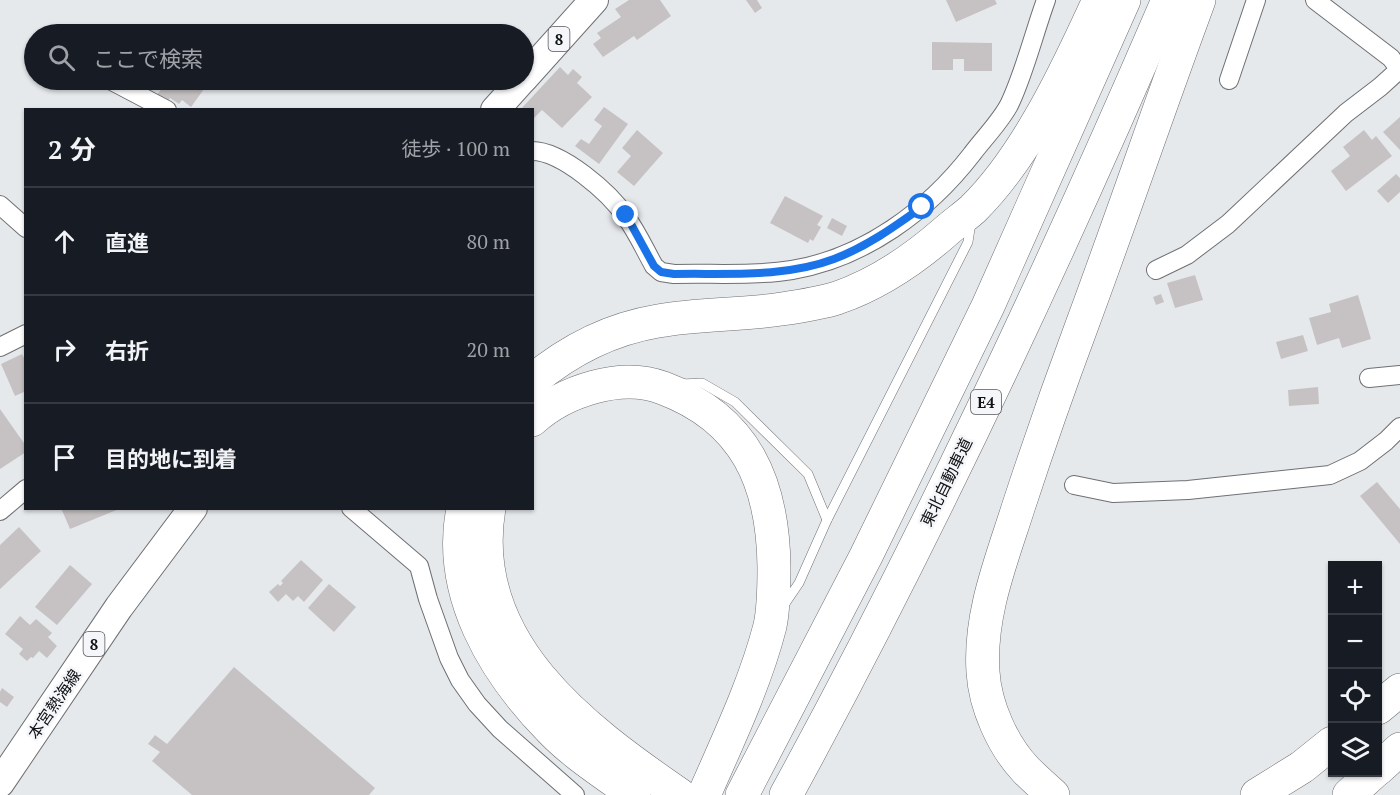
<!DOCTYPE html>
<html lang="ja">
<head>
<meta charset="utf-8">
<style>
	body { margin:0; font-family:"PT Serif","Noto Sans JP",serif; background:#20242c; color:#f1f3f6 }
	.controls { position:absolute; right:18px; bottom:18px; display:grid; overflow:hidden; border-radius:0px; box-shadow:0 2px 4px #0004 }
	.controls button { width:54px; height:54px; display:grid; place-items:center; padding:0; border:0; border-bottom:2px solid #363941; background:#171b24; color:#f1f3f6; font:30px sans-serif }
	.stop { position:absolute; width:18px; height:18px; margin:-14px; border:4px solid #1a73e8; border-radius:50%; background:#fff }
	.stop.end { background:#1a73e8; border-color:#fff; box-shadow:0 2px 6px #0008 }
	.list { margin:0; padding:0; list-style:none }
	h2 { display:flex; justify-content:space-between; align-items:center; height:78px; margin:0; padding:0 24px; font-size:26px }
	h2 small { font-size:20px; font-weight:400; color:#9ea1a6 }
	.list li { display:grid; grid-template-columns:39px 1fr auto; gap:18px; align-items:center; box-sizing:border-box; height:108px; padding:0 24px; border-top:2px solid #363941 }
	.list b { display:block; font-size:22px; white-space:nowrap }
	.list em { font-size:20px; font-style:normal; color:#9ea1a6 }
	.icon { flex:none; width:33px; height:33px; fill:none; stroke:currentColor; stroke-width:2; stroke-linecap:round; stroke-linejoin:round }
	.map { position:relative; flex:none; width:1400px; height:795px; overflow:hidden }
	.search { position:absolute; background:#171b24; box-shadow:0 2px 4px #0004; left:24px; top:24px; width:510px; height:66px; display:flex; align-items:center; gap:15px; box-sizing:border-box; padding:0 21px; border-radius:33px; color:#9ea1a6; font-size:22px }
	.panel { position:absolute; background:#171b24; box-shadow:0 2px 4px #0004; left:24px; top:108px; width:510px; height:402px; border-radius:0px }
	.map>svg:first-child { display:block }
	.building { fill:#c6c2c3 }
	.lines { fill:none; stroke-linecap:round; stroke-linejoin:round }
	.service-casing { stroke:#6e7073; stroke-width:10 }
	.minor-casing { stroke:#6e7073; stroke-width:20 }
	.primary-casing { stroke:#6e7073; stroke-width:30 }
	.motorway-casing { stroke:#6e7073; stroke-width:34 }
	.service { stroke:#fff; stroke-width:9 }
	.minor { stroke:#fff; stroke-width:18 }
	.primary { stroke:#fff; stroke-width:28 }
	.motorway { stroke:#fff; stroke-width:33 }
	.route { stroke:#1a73e8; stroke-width:8 }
	.labels { text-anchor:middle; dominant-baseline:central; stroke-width:5; stroke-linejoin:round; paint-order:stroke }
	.shield { fill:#f4f6f9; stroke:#555658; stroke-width:1.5 }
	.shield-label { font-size:15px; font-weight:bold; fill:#111213 }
	.street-label { font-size:16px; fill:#111213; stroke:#f4f6f9 }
</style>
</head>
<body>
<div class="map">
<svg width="1400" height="795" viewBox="0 0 1400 795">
	<rect width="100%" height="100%" fill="#e6e9ec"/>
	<g class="building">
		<polygon points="629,0 660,0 671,16 637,40 634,36 603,57 593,44 601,38 597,33 621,17 615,9"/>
		<polygon points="746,0 757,0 762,8 755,13"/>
		<polygon points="946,0 995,0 997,4 956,22"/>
		<polygon points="932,42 992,43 992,71 964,71 964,59 953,59 953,70 932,70"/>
		<polygon points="560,67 568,75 573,69 582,77 577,83 592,97 562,128 542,110 532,120 532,110 520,110"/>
		<polygon points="136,80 155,80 148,88"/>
		<polygon points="168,80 192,80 204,89 191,107 182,100 179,104 170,98 167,103 157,95"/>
		<polygon points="604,107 628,124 599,164 575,146 581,139 589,144 602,126 594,120"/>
		<polygon points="1400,117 1400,150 1383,132"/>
		<polygon points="637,130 663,153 634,186 617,172 631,156 622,148"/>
		<polygon points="1364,130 1372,140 1376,136 1392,156 1346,191 1331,171 1350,156 1343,147"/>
		<polygon points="1396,174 1400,178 1400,192 1388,203 1377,191"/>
		<polygon points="785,196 823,216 817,225 821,227 813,241 810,239 808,243 770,223"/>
		<polygon points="832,218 847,226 842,236 827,228"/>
		<polygon points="1195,275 1203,300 1175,308 1167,283"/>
		<polygon points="1161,294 1164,302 1156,305 1153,297"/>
		<polygon points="1358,295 1371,339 1342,348 1339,338 1317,345 1309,318 1331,312 1329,304"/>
		<polygon points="1303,335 1308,351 1281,359 1276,342"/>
		<polygon points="22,354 26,362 26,391 15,396 1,364"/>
		<polygon points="1318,387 1319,404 1289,406 1288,390"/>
		<polygon points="0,409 26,446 26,452 0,469"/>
		<polygon points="1377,482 1400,509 1400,544 1360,496"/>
		<polygon points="61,508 119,508 119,509 70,529"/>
		<polygon points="19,527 41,551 0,589 0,545"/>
		<polygon points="301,560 323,580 304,602 298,596 293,601 286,594 278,602 269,592 278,584 280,586 283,583 281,581"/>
		<polygon points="70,565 92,584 57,625 35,607"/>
		<polygon points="329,584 356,607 334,632 308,608"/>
		<polygon points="20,616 30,625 36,619 52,633 48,637 57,646 47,658 39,651 33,658 31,657 27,661 19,654 23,649 5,634"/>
		<polygon points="234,667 375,788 369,795 192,795 152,761 160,752 148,744 155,735 167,744"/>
		<polygon points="2,688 14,697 7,707 0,702 0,692"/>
	</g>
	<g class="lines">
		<defs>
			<g id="service">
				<polyline points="682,384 702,383 735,402 808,474 827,520"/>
				<polyline points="784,605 799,583 827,520 968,242 971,222"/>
			</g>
			<g id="minor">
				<polyline points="1315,0 1391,58 1400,70"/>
				<polyline points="110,80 167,110"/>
				<polyline points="1229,80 1256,0"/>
				<path d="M532,151C562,151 610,193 626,217C637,232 645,250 654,266L661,272L674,274C713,273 754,276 792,270C864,258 928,211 972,154C983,139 1002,120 1010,103C1025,71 1034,33 1046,0"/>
				<polyline points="0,205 26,228"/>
				<polyline points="1156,270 1187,255 1228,224 1346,113 1380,87 1400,69"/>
				<polyline points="0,347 26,334"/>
				<polyline points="1369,378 1400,375"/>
				<polyline points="1074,485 1113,493 1188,490 1330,475 1360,461 1386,441 1400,427"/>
				<polyline points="351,508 419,566 428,599 449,658 460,680 477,704 500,729 575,795"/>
				<polyline points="0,511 26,489"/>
			</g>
			<g id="primary">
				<polyline points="524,78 594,0"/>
				<polyline points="495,110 522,80"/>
				<polyline points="0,783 119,607 193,508"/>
			</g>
			<g id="motorway">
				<path d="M532,381C569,350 610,329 658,321C696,314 736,315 775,310C795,307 818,304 837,298C878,284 913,260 945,232C954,224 964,217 973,209C1027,156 1068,68 1099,0"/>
				<path d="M532,420C564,391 621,372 663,388C746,419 773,483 774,567C774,586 774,607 770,626C755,684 728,740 704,795"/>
				<path d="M463,508C446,593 494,672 551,730C575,755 606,774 634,795"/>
				<path d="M489,508C466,643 584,729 680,795"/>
				<polyline points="1378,708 1400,690"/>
				<polyline points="1378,769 1400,749"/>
				<polyline points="742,795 866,556 988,306 1124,0"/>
				<path d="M786,795C927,537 1052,270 1168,0"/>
				<path d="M1053,795C1044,787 1035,779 1026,770C1003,746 985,706 983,672C979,614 1002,559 1019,505C1039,444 1060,384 1082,325C1122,217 1159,108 1199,0"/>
				<polyline points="1257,795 1302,767 1332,743"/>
				<polyline points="1349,795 1374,772"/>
			</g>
		</defs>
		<use href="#service" class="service-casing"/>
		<use href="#minor" class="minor-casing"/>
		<use href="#primary" class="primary-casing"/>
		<use href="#motorway" class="motorway-casing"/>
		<use href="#service" class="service"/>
		<use href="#minor" class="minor"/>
		<use href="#primary" class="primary"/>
		<use href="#motorway" class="motorway"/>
	</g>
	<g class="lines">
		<path class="route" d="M626,215L654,266L661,272L674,274C726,273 784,278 834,259C866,247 894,227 922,207"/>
	</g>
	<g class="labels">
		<g class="shield">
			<rect x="548.5" y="27" width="21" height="24" rx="4.5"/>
			<rect x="971" y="390" width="30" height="24" rx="4.5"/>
			<rect x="83.5" y="632" width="21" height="24" rx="4.5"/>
		</g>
		<g class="shield-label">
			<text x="559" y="39">8</text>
			<text x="986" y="402">E4</text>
			<text x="94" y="644">8</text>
		</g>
		<g class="street-label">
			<text transform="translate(946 482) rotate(-64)">東北自動車道</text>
			<text transform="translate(54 704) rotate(-56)">本宮熱海線</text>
		</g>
	</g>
</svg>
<div class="controls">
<button>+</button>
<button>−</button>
<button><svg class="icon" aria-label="locate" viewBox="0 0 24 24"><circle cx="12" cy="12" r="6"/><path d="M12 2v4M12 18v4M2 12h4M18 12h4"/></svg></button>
<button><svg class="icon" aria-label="layers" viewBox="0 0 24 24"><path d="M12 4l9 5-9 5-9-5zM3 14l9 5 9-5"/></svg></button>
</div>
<div class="stop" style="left:922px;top:207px"></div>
<div class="stop end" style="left:626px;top:215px"></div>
<div class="search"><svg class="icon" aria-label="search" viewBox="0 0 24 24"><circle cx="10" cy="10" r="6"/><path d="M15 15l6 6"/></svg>ここで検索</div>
<section class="panel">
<h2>2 分<small>徒歩 · 100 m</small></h2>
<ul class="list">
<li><svg class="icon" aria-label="ahead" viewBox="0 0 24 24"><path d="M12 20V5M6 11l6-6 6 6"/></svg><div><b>直進</b></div><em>80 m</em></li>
<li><svg class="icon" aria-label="right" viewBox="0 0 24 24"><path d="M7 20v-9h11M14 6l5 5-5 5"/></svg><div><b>右折</b></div><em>20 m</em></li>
<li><svg class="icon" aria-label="arrive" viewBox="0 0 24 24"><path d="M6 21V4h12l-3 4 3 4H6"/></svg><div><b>目的地に到着</b></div></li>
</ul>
</section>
</div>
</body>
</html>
